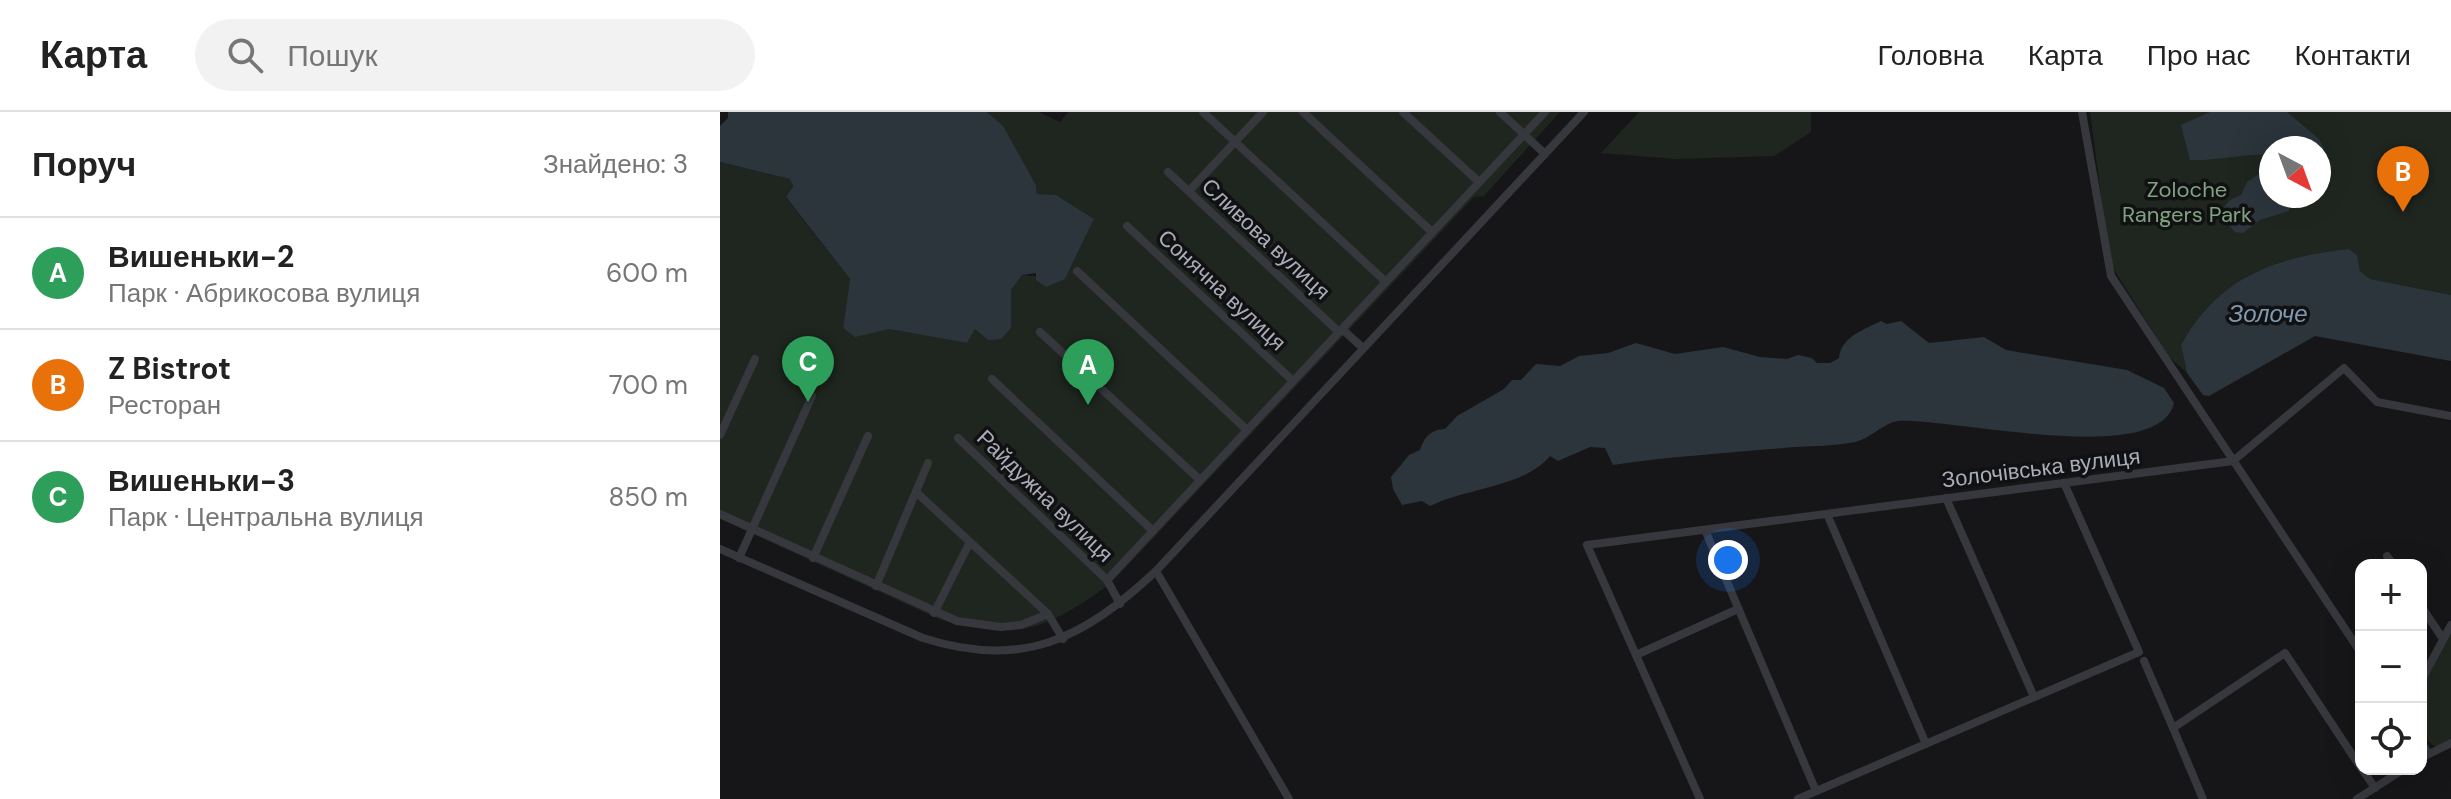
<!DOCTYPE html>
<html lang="uk">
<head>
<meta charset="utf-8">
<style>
	body { margin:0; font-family:"DM Sans",sans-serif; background:#f2f2f2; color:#222 }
	.controls { position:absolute; right:24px; bottom:24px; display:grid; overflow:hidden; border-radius:16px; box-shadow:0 8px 32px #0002 }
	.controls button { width:72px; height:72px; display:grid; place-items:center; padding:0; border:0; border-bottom:2px solid #e0e0e0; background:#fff; color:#222; font:40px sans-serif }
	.compass { position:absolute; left:1539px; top:24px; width:72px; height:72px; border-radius:50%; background:#fff; box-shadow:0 8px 32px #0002; rotate:139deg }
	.you { position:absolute; left:1008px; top:448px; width:28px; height:28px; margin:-20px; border:6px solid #fff; border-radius:50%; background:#1a73e8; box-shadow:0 0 0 12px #1a73e833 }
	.badge { display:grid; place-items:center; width:52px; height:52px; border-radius:50%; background:#111827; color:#fff; font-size:26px; font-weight:700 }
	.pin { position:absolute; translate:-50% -66px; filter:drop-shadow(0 2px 4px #0008) }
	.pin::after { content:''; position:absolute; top:42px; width:28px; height:24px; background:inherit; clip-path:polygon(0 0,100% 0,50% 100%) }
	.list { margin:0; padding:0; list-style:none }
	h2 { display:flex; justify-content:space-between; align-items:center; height:104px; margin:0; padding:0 32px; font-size:34px }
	h2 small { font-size:26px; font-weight:400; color:#767676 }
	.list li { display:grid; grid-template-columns:52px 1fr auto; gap:24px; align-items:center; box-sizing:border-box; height:112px; padding:0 32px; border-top:2px solid #e0e0e0 }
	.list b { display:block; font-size:30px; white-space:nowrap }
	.list p { margin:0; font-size:26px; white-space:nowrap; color:#767676 }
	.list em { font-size:26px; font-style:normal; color:#767676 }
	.icon { flex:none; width:44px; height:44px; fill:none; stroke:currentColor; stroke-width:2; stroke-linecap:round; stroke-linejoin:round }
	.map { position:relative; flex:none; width:1731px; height:687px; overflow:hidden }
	header { display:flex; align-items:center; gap:48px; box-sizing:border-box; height:112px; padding:0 40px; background:#fff; border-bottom:2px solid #e0e0e0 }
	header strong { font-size:38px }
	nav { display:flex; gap:44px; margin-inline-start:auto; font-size:28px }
	.search { width:560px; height:72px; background:#f2f2f2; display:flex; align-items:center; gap:20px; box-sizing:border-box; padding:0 28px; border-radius:44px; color:#767676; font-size:30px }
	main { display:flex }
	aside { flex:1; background:#fff }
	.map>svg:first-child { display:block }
	.green { fill:#1e261f; fill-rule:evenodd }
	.water { fill:#2c353c }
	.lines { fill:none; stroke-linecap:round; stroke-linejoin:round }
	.minor { stroke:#37383d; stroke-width:8 }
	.labels { text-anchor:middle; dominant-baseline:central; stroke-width:7; stroke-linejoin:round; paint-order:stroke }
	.park-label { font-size:22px; fill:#7fa381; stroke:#111113 }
	.street-label { font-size:22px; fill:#a8adb8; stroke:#111113 }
	.water-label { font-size:24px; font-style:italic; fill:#7f9bb3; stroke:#111113 }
</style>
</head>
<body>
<header>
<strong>Карта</strong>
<div class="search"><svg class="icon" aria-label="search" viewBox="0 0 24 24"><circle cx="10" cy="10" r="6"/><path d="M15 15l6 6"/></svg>Пошук</div>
<nav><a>Головна</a><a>Карта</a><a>Про нас</a><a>Контакти</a></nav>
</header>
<main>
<aside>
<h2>Поруч<small>Знайдено: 3</small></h2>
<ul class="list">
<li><span class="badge" style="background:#2e9e5b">A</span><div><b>Вишеньки-2</b><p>Парк · Абрикосова вулиця</p></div><em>600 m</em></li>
<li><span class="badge" style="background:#e8710a">B</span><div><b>Z Bistrot</b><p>Ресторан</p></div><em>700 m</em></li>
<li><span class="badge" style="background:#2e9e5b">C</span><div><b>Вишеньки-3</b><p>Парк · Центральна вулиця</p></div><em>850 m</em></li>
</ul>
</aside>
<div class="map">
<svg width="1731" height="687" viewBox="0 0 1731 687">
	<rect width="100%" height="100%" fill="#161618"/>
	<g class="green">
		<path d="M267,0H319L340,10L348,0H840L764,84L754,85L390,472C326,518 297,530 219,507L0,407V50L70,67L73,73L66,86L130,167L123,216L169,217L247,231L255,217L268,228L291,216V178L302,163L345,167L374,107L336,83L317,82L316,73L283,15Z"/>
		<polygon points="919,0 1091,0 1091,20 1054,44 956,47 881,41"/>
		<path d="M1370,0H1731V183L1650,167L1640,159L1637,143L1629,137C1555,145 1498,165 1461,233L1467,261L1449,245L1390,151ZM1551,36H1599V84H1551Z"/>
		<path d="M1731,522V628L1717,635C1698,628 1697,596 1701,578C1705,560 1722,538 1731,522Z"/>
	</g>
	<g class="water">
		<polygon points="8,0 267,0 283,14 316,73 317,82 336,83 374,107 345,167 326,175 316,168 316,161 302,163 291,178 291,216 281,227 268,228 255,217 247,231 169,217 135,225 123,216 130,167 66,85 73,74 70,67 0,50 0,14 8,6"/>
		<path d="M1490,0H1567L1599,27L1604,37L1599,46V36H1551V43C1523,41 1498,49 1470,48L1461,13Z"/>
		<path d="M1539,62L1551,65V84H1592L1570,89L1569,99L1540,108L1523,121L1515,120C1500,104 1498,91 1521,83L1527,70Z"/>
		<path d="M1629,137L1637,143L1640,159L1650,167L1731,183V249L1595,224L1489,284L1483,283L1467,261L1461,233C1498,165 1555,145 1629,137Z"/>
		<path d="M1161,209L1167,212L1181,209L1209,231L1264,225L1286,238L1407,258L1444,276L1454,291C1439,357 1229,305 1178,309C1163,311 1150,327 1135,330C1115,334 1094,334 1074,335C1014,341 953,344 893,353L885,336L870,335L838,349L830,344C805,375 745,376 710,394L702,389L682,393L673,377L671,365L689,343L700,338C705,324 710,318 725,317L737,304L784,277L792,268H801L816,252L840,254L859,244L888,241L916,231L955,242L1003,235L1040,245L1067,247L1078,243L1092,246L1097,251H1110L1119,246C1121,225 1143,218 1161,209Z"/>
	</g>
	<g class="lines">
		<g class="minor">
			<polyline points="483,0 666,170"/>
			<polyline points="583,0 712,120"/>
			<polyline points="683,0 759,70"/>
			<polyline points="780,0 825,42"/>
			<polyline points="1362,0 1391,164 1641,541"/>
			<polyline points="448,60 619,220"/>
			<polyline points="469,79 543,0"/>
			<polyline points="407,114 573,269"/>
			<polyline points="357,159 527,318"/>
			<polyline points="622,217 643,236"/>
			<polyline points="320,220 480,368"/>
			<polyline points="272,267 433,419"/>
			<polyline points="0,323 35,247"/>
			<polyline points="238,326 387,468 400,492"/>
			<polyline points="196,380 328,502 343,527"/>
			<polyline points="1226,386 1314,585"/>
			<polyline points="0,402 237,509 281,515 301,513 328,502"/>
			<polyline points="1107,402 1206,632"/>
			<polyline points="985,418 1096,679"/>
			<path d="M0,437L203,526C303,558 363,527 436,459L864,0"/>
			<polyline points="1667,444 1673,453"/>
			<polyline points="19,446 92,284"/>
			<polyline points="93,446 148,324"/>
			<polyline points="436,459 569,687"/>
			<polyline points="387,468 825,0"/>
			<polyline points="156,474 208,351"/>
			<polyline points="1701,494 1723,527"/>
			<polyline points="214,501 250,430"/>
			<polyline points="916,543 1018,497"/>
			<polyline points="1424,549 1453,616"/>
			<polyline points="1701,569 1731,513"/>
			<polyline points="1701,630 1708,641"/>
			<polyline points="1701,646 1731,631"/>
			<polyline points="1642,657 1655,676"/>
			<polyline points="980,687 867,433 1513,349 1624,256 1657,290 1731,304"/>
			<polyline points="1078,687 1419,540 1344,371"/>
			<polyline points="1483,687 1453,616 1565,541 1641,656"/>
			<polyline points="1637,687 1684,657"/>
		</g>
	</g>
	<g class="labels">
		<g class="park-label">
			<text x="1467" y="77">Zoloche<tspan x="1467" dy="25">Rangers Park</tspan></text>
		</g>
		<g class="street-label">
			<text transform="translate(546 127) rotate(43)">Сливова вулиця</text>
			<text transform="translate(502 178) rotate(43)">Сонячна вулиця</text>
			<text transform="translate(1321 356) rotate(-7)">Золочівська вулиця</text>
			<text transform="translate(325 384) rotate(44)">Райдужна вулиця</text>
		</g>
		<g class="water-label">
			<text x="1548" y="201">Золоче</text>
		</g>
	</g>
</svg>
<div class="controls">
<button>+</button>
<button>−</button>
<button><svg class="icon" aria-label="locate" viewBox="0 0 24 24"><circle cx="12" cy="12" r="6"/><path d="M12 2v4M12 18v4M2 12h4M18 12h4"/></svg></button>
</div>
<svg class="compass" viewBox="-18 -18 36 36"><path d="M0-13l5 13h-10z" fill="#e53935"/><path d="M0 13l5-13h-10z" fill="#767676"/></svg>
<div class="you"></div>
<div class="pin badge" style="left:368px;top:293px;background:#2e9e5b">A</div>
<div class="pin badge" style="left:1683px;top:100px;background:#e8710a">B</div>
<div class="pin badge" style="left:88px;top:290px;background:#2e9e5b">C</div>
</div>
</main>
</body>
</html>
